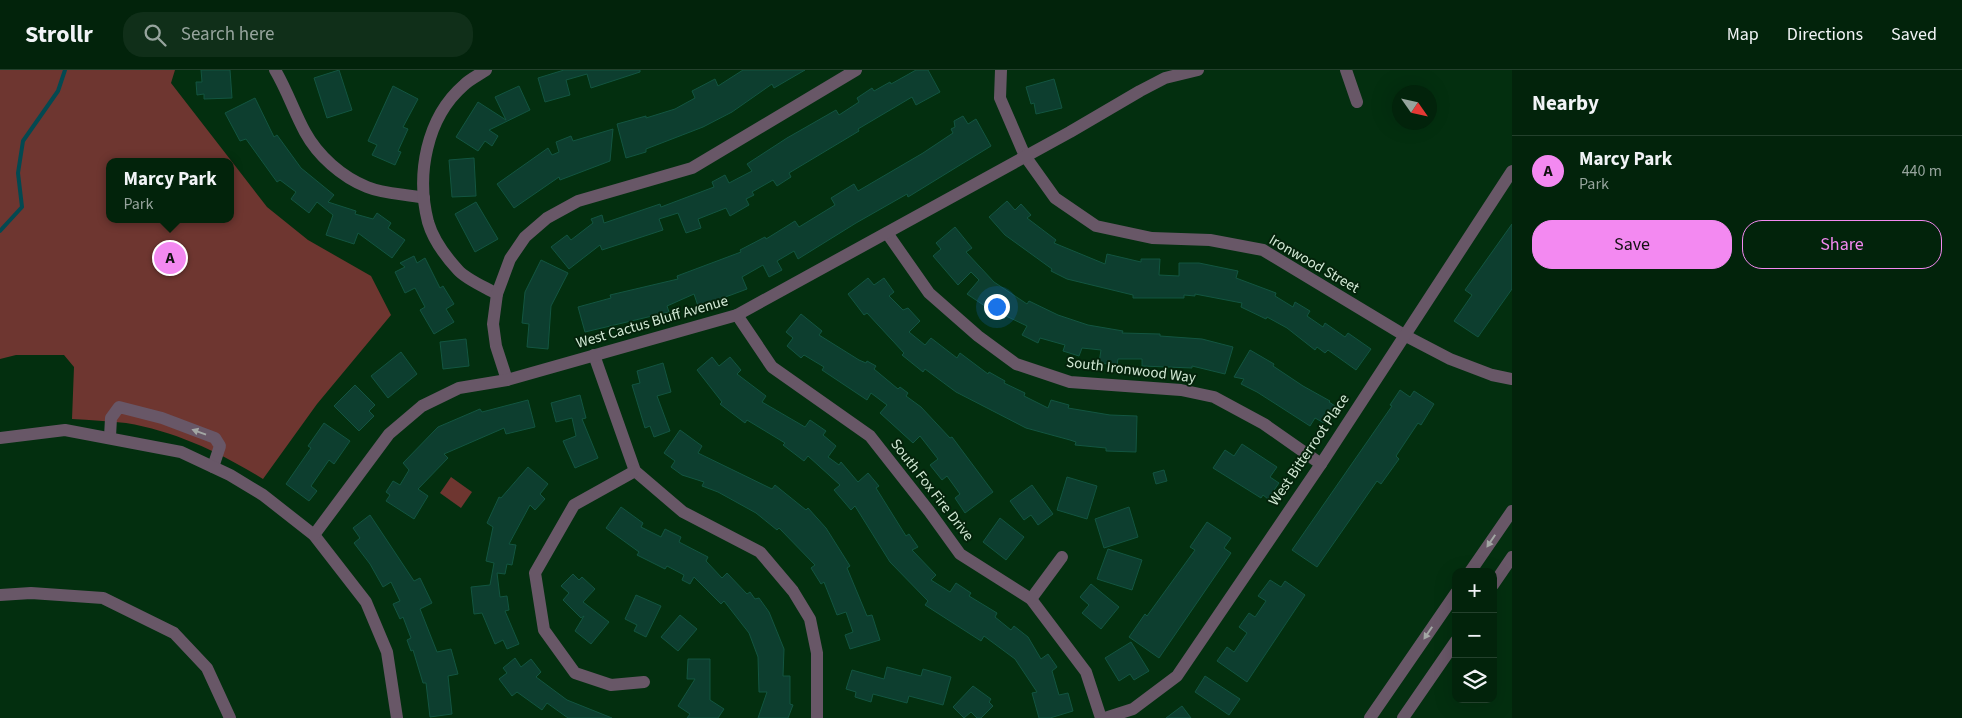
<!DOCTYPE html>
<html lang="en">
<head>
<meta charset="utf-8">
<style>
	body { margin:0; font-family:"Source Sans 3",sans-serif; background:#102f19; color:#f1f3f6 }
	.controls { position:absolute; right:15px; bottom:15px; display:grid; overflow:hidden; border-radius:10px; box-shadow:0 5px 20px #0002 }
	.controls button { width:45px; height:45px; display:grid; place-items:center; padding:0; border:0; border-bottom:1px solid #23402c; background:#02230b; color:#f1f3f6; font:25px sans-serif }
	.compass { position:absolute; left:1392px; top:15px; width:45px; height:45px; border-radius:50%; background:#02230b; box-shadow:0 5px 20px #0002; rotate:124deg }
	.you { position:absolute; left:996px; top:236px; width:18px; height:18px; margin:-12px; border:4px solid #fff; border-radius:50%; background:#1a73e8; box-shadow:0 0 0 8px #1a73e833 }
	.badge { display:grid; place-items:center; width:32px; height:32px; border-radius:50%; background:#f389f1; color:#111; font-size:16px; font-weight:700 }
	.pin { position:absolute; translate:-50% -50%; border:2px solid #fff; box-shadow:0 1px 5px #0006 }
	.popup { position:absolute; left:106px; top:88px; width:128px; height:65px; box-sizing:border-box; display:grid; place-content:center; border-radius:10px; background:#02230b; filter:drop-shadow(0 1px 4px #0005); font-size:16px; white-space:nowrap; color:#96a49d }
	.popup b { font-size:19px; color:#f1f3f6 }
	.popup::after { content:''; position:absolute; left:50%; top:100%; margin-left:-10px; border:10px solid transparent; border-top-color:#02230b }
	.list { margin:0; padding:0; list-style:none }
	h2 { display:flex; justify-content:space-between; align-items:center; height:65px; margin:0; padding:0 20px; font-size:21px }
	h2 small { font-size:16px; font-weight:400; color:#96a49d }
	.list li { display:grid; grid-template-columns:32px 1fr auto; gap:15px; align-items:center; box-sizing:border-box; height:70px; padding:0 20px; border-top:1px solid #23402c }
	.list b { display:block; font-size:19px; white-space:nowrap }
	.list p { margin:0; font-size:16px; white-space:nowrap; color:#96a49d }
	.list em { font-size:16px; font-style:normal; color:#96a49d }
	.actions { display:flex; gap:10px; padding:15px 20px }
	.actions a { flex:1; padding:11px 0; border:1px solid #f389f1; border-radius:20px; text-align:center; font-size:18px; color:#f389f1 }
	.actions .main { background:#f389f1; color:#111 }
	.icon { flex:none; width:28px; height:28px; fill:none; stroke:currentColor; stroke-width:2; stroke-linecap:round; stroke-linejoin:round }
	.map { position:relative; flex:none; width:1512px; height:648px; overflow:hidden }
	header { display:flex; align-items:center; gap:30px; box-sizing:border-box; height:70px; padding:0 25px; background:#02230b; border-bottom:1px solid #23402c }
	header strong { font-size:24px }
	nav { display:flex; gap:28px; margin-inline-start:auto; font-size:18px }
	.search { width:350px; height:45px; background:#102f19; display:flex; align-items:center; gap:12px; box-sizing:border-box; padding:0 18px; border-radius:20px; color:#96a49d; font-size:19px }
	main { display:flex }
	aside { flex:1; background:#02230b }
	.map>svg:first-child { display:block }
	.green { fill:#6e3630; fill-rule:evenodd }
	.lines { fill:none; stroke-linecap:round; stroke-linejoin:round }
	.stream { stroke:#034951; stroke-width:4 }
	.building { fill:#0d3e2f; stroke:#135541 }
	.minor { stroke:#685767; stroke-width:12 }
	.oneway { fill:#a2a7a4 }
	.labels { text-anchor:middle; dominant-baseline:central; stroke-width:4; stroke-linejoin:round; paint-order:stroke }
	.street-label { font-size:15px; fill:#d2e9d5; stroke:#04230b }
</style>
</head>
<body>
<header>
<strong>Strollr</strong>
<div class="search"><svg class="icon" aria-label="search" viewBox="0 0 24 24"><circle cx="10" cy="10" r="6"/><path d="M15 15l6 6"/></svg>Search here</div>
<nav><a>Map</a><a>Directions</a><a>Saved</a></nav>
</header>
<main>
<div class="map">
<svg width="1512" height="648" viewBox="0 0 1512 648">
	<rect width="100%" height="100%" fill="#032f0f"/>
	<g class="green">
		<path d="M0,0H175L171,13L267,137L308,170L371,206L391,245L317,334L263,409C221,383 175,361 126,353C108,351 90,350 72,349L74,297L64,285H16L0,289ZM110,92H230V149H110Z"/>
		<polygon points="451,407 472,422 461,438 440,423"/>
	</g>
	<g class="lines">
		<polyline class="stream" points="0,161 22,137 18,103 23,71 58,21 65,0"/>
	</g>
	<g class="building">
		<polygon points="201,0 230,0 232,28 204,29 204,24 197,25 196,12 202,12"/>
		<polygon points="339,0 352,40 327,48 314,8"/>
		<polygon points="564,0 640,0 640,2 591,18 587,4 566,10 570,25 545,32 538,8"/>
		<polygon points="743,0 805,0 774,18 772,14 732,42 703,57 646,79 646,82 626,88 617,54 646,46 646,48 675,39 695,28 692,21 715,9 718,16"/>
		<polygon points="916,0 928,0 940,22 916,35 912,27 858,59 859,61 789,103 791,107 777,116 773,110 752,122 754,125 746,129 749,135 730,146 726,138 698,149 701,158 686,163 678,143 659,149 663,160 602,180 600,175 569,199 551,177 567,165 571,170 593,153 591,149 602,145 604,153 660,134 661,137 714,117 712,112 725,105 729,113 752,101 747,94 787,68 836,40 839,45 859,32 857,28 872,18 874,21 890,12 891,14"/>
		<polygon points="1054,9 1062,38 1036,44 1034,33 1031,34 1026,17"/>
		<polygon points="393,16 418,29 403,57 408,59 398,81 401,82 395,95 372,85 377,75 368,71"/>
		<polygon points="519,16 530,40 489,60 498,66 492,76 485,71 478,81 456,67 478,32 506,50 495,27"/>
		<polygon points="255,28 274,67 277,65 301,98 334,125 328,132 356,141 355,144 373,149 377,143 391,153 388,158 405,170 392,188 358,163 354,174 326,165 333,145 317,132 309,143 291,129 296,122 280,110 277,112 246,69 240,71 225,43"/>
		<polygon points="963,46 968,54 976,49 991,76 908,127 907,124 856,153 798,189 794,181 777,191 782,200 769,207 763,195 742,207 747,219 731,225 698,236 694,224 667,236 669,242 585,262 578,237 611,228 610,225 678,209 677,206 741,182 740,180 765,167 766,169 795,151 799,157 835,135 831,128 854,114 858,121 923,83 953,63 951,59 955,57 954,51"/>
		<polygon points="613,59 610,91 560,110 559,107 514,138 497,114 548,78 552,85 559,82 556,72 571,66 573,71"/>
		<polygon points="474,88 476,126 452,127 449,90"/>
		<polygon points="1007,131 1015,140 1021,134 1031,145 1027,148 1056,170 1054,173 1105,194 1107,184 1141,192 1141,189 1160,189 1159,205 1179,206 1179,193 1199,193 1238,201 1236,208 1276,223 1275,226 1293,237 1295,232 1310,241 1307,246 1323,257 1325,253 1345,267 1348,263 1371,279 1356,300 1328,280 1325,283 1317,277 1315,280 1287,258 1267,247 1266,249 1241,237 1242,233 1195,224 1195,226 1184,225 1184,228 1133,228 1133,225 1067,209 1051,201 1052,199 1005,165 989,147"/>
		<polygon points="476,132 498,169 475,182 455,144"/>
		<polygon points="1512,154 1512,219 1478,267 1454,251 1472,225 1465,220"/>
		<polygon points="955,157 972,178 966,182 994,212 1027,234 1029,231 1058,245 1088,255 1123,261 1122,263 1160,264 1160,266 1202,269 1233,277 1225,304 1192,296 1192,298 1142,296 1142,289 1118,289 1117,295 1099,293 1101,280 1082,278 1079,286 1063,281 1065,275 1040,268 1038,273 1022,265 1027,256 1006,246 1004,249 967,224 979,210 971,202 958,215 933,186 941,179 936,173"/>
		<polygon points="414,186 417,193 425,188 440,218 443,216 454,234 446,239 454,252 434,264 420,240 425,237 415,218 405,223 395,202 405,197 400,193"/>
		<polygon points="541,190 568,203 551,236 548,279 527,277 529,254 522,253 525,222"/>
		<polygon points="868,208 874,215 884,208 894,222 889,226 903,240 908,238 920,251 909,262 925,275 931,268 957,288 960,283 988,304 989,302 1005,311 1004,313 1025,323 1024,326 1048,338 1051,330 1069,335 1068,338 1110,345 1137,346 1136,382 1106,381 1106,378 1075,375 1076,372 1070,370 1026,358 956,322 925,299 923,302 902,285 904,283 867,243 864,245 848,224"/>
		<polygon points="801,244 822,261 819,265 859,290 866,293 867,291 876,296 874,299 898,319 900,317 908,323 906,326 921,337 950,368 952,367 993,422 965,443 955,428 960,424 947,406 942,410 930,395 938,389 920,366 913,373 880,343 887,335 871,323 867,330 822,300 824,297 804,285 801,288 787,276 793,268 786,262"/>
		<polygon points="466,269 469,296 443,299 440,272"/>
		<polygon points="1250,280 1274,294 1273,296 1303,316 1330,331 1329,332 1335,336 1324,353 1315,348 1310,356 1257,322 1241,314 1244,309 1234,307"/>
		<polygon points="401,282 417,304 388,328 371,306"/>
		<polygon points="712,287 719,296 730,287 741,300 737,304 766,326 762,332 805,357 810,350 826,361 823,365 836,376 828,387 839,395 841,392 858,412 868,403 879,416 876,418 906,466 909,464 918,477 912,480 936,505 931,510 950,522 956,513 971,523 969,526 997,543 995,547 1011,560 1014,556 1028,567 1041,589 1048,584 1057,597 1052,601 1059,625 1068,623 1073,641 1050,648 1039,648 1032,623 1037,622 1015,589 984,566 981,571 925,535 928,531 890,492 855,436 851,440 834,420 840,415 808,386 804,391 783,375 785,373 747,350 745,353 720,334 722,332 697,300"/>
		<polygon points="663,293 671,322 657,326 670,361 654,367 650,356 645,358 632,315 640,313 637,301"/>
		<polygon points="355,315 375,335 369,341 374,346 359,361 334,336"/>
		<polygon points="1400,320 1410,327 1414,321 1434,334 1421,355 1418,353 1396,386 1399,389 1381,414 1377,411 1317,497 1292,480 1392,336 1390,335"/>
		<polygon points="580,325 586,348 582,349 598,388 575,398 563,371 576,366 572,348 556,352 551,333"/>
		<polygon points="528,330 535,357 506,364 504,358 444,384 448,388 418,419 428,426 414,449 386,431 390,425 386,422 393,411 400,415 409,400 403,393 438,357 480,339 482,342"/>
		<polygon points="324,353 350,371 334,394 329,390 311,416 317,421 309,431 286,414 311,378 308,376"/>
		<polygon points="680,360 702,376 698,383 772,419 775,415 806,440 808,438 826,458 850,496 847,498 867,546 872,545 880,570 850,579 845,565 853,562 846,542 837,545 824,512 821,514 811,498 815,495 779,458 777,460 756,443 718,422 702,416 704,412 682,405 671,397 675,391 664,383"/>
		<polygon points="1242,374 1277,397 1270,407 1279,413 1268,429 1263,425 1261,428 1213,398 1225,380 1234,386"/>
		<polygon points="528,397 548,414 540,424 545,429 535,440 530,435 509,474 516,475 512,495 507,494 505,504 497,503 500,527 507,526 509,540 505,541 519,574 507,579 503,570 495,574 482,543 474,544 471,517 490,515 494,493 486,491 493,457 487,453 499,427 501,428"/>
		<polygon points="1164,400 1167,411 1156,414 1153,403"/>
		<polygon points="1067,407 1097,416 1087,449 1057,440"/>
		<polygon points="1032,415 1053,444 1038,455 1031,445 1024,450 1010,431"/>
		<polygon points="621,437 643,453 641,457 661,467 665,459 681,467 679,472 708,487 706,491 722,508 727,503 747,524 750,522 755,529 759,528 769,542 784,579 783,606 790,606 790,634 793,635 788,648 758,648 767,622 759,622 758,587 749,563 724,531 721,534 694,507 690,514 682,510 684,505 667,496 665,499 637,485 639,482 606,458"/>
		<polygon points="1129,437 1138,467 1104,478 1095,449"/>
		<polygon points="370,445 414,511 420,508 432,533 420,539 437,582 451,579 458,604 448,606 452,644 430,647 426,613 423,613 413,580 411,581 407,570 411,568 403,547 400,549 393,534 400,531 391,512 383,517 370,494 354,473 360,468 353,458"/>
		<polygon points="1000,448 1024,467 1006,490 983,472"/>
		<polygon points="1207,452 1231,468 1224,478 1231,483 1159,588 1129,567 1145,544 1147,546 1195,480 1190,477"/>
		<polygon points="1108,479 1142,490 1132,520 1097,509"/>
		<polygon points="573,504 579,510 582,507 595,519 583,532 609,552 591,574 575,561 584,546 581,548 563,530 569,523 561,516"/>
		<polygon points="1270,510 1281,517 1285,511 1305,525 1247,612 1217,591 1227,577 1234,582 1247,563 1239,557 1249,543 1255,547 1266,531 1258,526"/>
		<polygon points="1091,514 1119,537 1101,559 1082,543 1089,535 1080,527"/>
		<polygon points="636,525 661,536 646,567 634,561 637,555 625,549"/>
		<polygon points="680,545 697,559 678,581 661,567"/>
		<polygon points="1131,572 1149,601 1134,610 1130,604 1119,611 1105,588"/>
		<polygon points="515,588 521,597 531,589 541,602 536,607 567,630 612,648 568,648 547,633 542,640 517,622 512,626 499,609 507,603 503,598"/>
		<polygon points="688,589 710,589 710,630 724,639 718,648 687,648 690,644 678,636 695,609 687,609"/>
		<polygon points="887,597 921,606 923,599 951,607 943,635 909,626 907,633 873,624 871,632 855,627 856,622 846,619 852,600 884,609"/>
		<polygon points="1205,606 1240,629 1229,645 1195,622"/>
		<polygon points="973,616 991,629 989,632 993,636 981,648 977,648 971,642 964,648 953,637"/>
		<polygon points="1182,636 1191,648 1166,648"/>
	</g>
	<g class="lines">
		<g class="minor">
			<path d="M275,0C287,20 294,42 305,62C318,86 342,107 367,117C384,124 406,124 424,128"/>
			<path d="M486,0C479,5 470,9 464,15C426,48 416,105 428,152C433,169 446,187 458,200C467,210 485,217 497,224"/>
			<polyline points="1001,0 1000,28 1025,86 1055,128 1096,156 1152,168 1210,170 1263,180 1404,265 1450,289 1492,305 1512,309"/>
			<polyline points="1346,0 1357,32"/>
			<polyline points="887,163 929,223 978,266 1016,294 1070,312 1181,320 1214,327 1264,354 1321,394"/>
			<polyline points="737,245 772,297 870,366 929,441 960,484 1031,529 1086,602 1101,648"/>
			<polyline points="594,285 635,401 683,442 760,482 793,521 810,549 817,583 817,648"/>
			<polyline points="507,310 496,276 493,254 497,224 510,189 525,167 547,148 578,131 692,98 856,0"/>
			<polyline points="110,367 111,348 119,337 162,348 215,368 220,376 213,397"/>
			<polyline points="0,368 65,360 181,382 230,405 263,425 314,465 366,532 387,582 397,648"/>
			<polyline points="635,401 574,435 535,503 544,560 575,603 611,615 644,612"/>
			<polyline points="314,465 389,364 422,336 459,318 507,310 737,245 1070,62 1140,21 1165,8 1198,0"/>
			<polyline points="1470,502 1512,441"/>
			<polyline points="1493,515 1512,487"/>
			<polyline points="0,525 31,523 103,528 174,563 207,598 230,648"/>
			<polyline points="1031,529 1062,487"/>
			<polyline points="1105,648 1133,639 1177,606 1321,394 1512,101"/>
			<polyline points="1370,648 1456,523"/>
			<polyline points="1403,648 1456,571"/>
		</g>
	</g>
	<defs><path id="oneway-solid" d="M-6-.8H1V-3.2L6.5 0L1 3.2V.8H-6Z" transform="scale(1.25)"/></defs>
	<g class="oneway">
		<use href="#oneway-solid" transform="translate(199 362) rotate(-160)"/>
		<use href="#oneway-solid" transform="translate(1491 471) rotate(124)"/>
		<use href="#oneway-solid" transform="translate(1428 563) rotate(124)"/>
	</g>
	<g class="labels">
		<g class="street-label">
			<text transform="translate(1314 194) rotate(30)">Ironwood Street</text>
			<text transform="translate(652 252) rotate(-16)">West Cactus Bluff Avenue</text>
			<text transform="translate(1131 300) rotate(7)">South Ironwood Way</text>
			<text transform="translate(1309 380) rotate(-56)">West Bitterroot Place</text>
			<text transform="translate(932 420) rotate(52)">South Fox Fire Drive</text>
		</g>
	</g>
</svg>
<div class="controls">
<button>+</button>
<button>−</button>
<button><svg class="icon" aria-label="layers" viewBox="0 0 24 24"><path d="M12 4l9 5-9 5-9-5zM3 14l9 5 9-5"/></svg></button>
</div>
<svg class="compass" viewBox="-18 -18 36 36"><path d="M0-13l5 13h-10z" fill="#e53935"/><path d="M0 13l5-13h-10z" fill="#96a49d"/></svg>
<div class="you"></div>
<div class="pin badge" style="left:170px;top:188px">A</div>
<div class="popup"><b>Marcy Park</b>Park</div>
</div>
<aside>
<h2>Nearby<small></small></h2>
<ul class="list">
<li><span class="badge">A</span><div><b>Marcy Park</b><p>Park</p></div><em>440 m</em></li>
</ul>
<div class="actions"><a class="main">Save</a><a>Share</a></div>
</aside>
</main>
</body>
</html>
